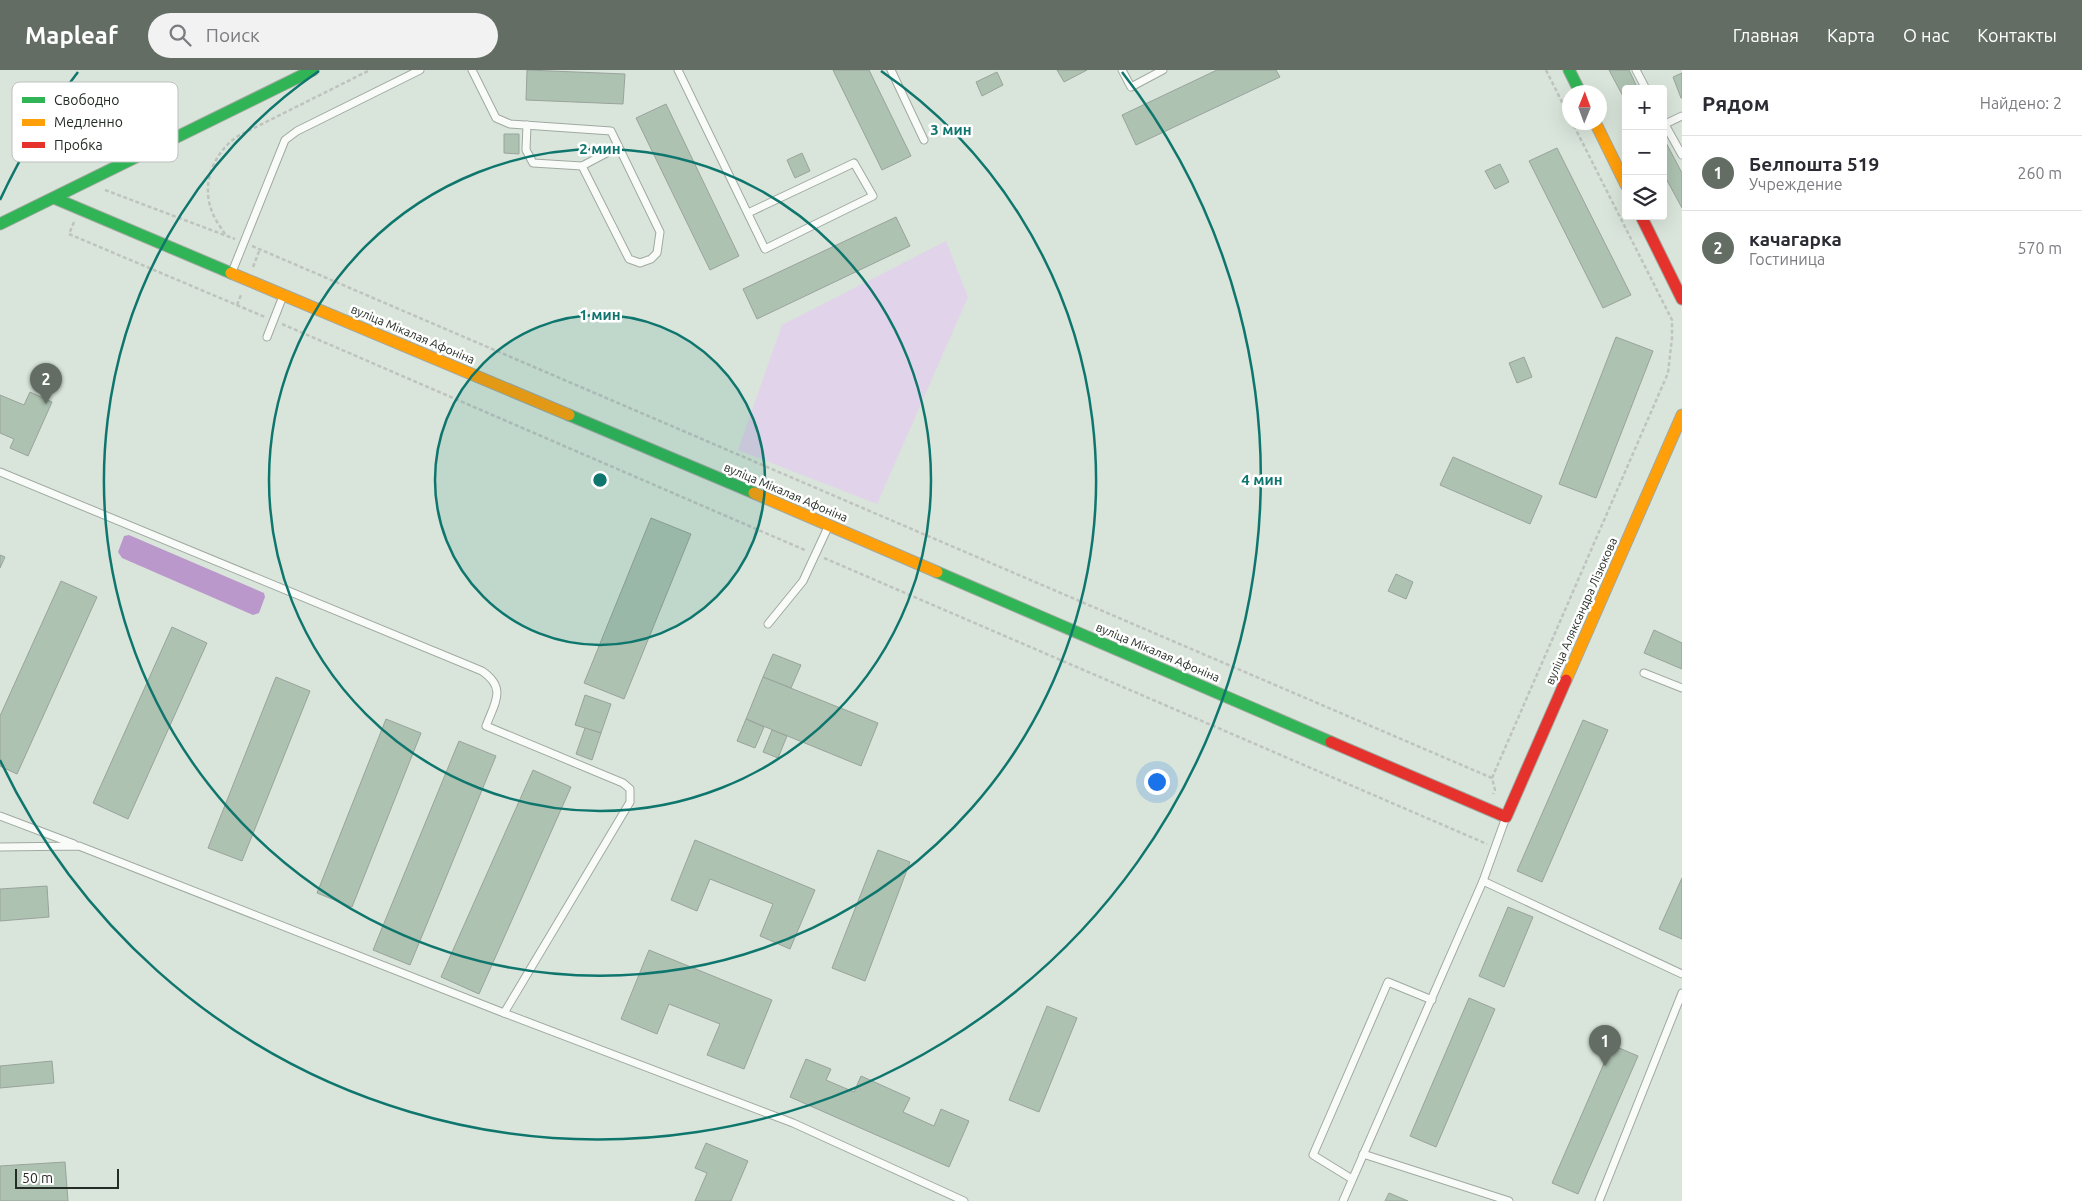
<!DOCTYPE html>
<html lang="ru">
<head>
<meta charset="utf-8">
<style>
	body { margin:0; font-family:Ubuntu,sans-serif; background:#f2f2f3; color:#2b2b33 }
	.controls { position:absolute; right:15px; top:15px; display:grid; overflow:hidden; border-radius:5px; box-shadow:0 5px 20px #0002 }
	.controls button { width:45px; height:45px; display:grid; place-items:center; padding:0; border:0; border-bottom:1px solid #e1e1e2; background:#fff; color:#2b2b33; font:25px sans-serif }
	.compass { position:absolute; left:1562px; top:15px; width:45px; height:45px; border-radius:50%; background:#fff; box-shadow:0 5px 20px #0002; rotate:1deg }
	.scale { position:absolute; left:15px; bottom:12px; width:104px; box-sizing:border-box; padding-left:5px; border:2px solid #242d25; border-top:0; font-size:14px; line-height:18px; white-space:nowrap; color:#242d25; -webkit-text-stroke:4px #fff; paint-order:stroke }
	.you { position:absolute; left:1156px; top:711px; width:18px; height:18px; margin:-12px; border:4px solid #fff; border-radius:50%; background:#1a73e8; box-shadow:0 0 0 8px #1a73e833 }
	.badge { display:grid; place-items:center; width:32px; height:32px; border-radius:50%; background:#636d64; color:#fff; font-size:16px; font-weight:700 }
	.pin { position:absolute; translate:-50% -41px; filter:drop-shadow(0 1px 2px #0008) }
	.pin::after { content:''; position:absolute; top:26px; width:18px; height:15px; background:inherit; clip-path:polygon(0 0,100% 0,50% 100%) }
	.list { margin:0; padding:0; list-style:none }
	h2 { display:flex; justify-content:space-between; align-items:center; height:65px; margin:0; padding:0 20px; font-size:21px }
	h2 small { font-size:16px; font-weight:400; color:#7c7c81 }
	.list li { display:grid; grid-template-columns:32px 1fr auto; gap:15px; align-items:center; box-sizing:border-box; height:75px; padding:0 20px; border-top:1px solid #e1e1e2 }
	.list b { display:block; font-size:19px; white-space:nowrap }
	.list p { margin:0; font-size:16px; white-space:nowrap; color:#7c7c81 }
	.list em { font-size:16px; font-style:normal; color:#7c7c81 }
	.icon { flex:none; width:28px; height:28px; fill:none; stroke:currentColor; stroke-width:2; stroke-linecap:round; stroke-linejoin:round }
	.map { position:relative; flex:none; width:1682px; height:1131px; overflow:hidden }
	header { display:flex; align-items:center; gap:30px; box-sizing:border-box; height:70px; padding:0 25px; background:#636d64; color:#fff }
	header strong { font-size:24px }
	nav { display:flex; gap:28px; margin-inline-start:auto; font-size:18px }
	.search { width:350px; height:45px; background:#f2f2f3; display:flex; align-items:center; gap:12px; box-sizing:border-box; padding:0 18px; border-radius:28px; color:#7c7c81; font-size:19px }
	main { display:flex }
	aside { flex:1; background:#fff }
	.map>svg:first-child { display:block }
	.green { fill:#e1d3e9 }
	.water { fill:#bb98cb }
	.building { fill:#adc2b1; stroke:#99a39b }
	.lines { fill:none; stroke-linecap:round; stroke-linejoin:round }
	.lane-casing { stroke:#a0a9a1; stroke-width:9 }
	.fast-casing { stroke:#a0a9a1; stroke-width:13 }
	.slow-casing { stroke:#a0a9a1; stroke-width:13 }
	.jam-casing { stroke:#a0a9a1; stroke-width:13 }
	.path { stroke:#bfc3bf; stroke-width:2.5; stroke-dasharray:4 2.5; stroke-linecap:butt }
	.lane { stroke:#f9fbf9; stroke-width:7 }
	.fast { stroke:#30b455; stroke-width:11 }
	.slow { stroke:#ff9f0a; stroke-width:11 }
	.jam { stroke:#e5322d; stroke-width:11 }
	.ring { fill:none; stroke:#0f766e; stroke-width:2.5 }
	.labels { text-anchor:middle; dominant-baseline:central; stroke-width:5; stroke-linejoin:round; paint-order:stroke }
	.street-label { font-size:12px; fill:#242d25; stroke:#fff }
	.key { fill:#fff; stroke:#bdc0be; stroke-width:1 }
	.key-label { font-size:14px; fill:#242d25 }
	.centre { fill:#0f766e; stroke:#fff; stroke-width:2.5 }
	.ring-label { font-size:15px; text-anchor:middle; font-weight:bold; fill:#0f766e; stroke:#fff; stroke-width:5; stroke-linejoin:round; paint-order:stroke }
</style>
</head>
<body>
<header>
<strong>Mapleaf</strong>
<div class="search"><svg class="icon" aria-label="search" viewBox="0 0 24 24"><circle cx="10" cy="10" r="6"/><path d="M15 15l6 6"/></svg>Поиск</div>
<nav><a>Главная</a><a>Карта</a><a>О нас</a><a>Контакты</a></nav>
</header>
<main>
<div class="map">
<svg width="1682" height="1131" viewBox="0 0 1682 1131">
	<rect width="100%" height="100%" fill="#d9e5da"/>
	<polygon class="green" points="946,171 968,227 877,434 738,380 782,255"/>
	<polygon class="water" points="129,465 264,523 265,527 259,543 253,545 122,488 118,482 124,466"/>
	<g class="building">
		<polygon points="527,0 625,4 623,34 526,30"/>
		<polygon points="833,0 869,0 911,86 882,100"/>
		<polygon points="1057,0 1087,0 1064,12"/>
		<polygon points="1217,0 1276,0 1280,7 1136,75 1122,45"/>
		<polygon points="1609,0 1629,0 1638,19 1626,19 1626,32"/>
		<polygon points="997,2 1003,15 982,26 976,12"/>
		<polygon points="1682,3 1682,28 1681,28 1673,7"/>
		<polygon points="666,34 739,186 710,200 636,48"/>
		<polygon points="504,64 519,64 519,84 504,83"/>
		<polygon points="1663,67 1682,103 1682,138 1663,103"/>
		<polygon points="1557,78 1631,225 1603,238 1529,91"/>
		<polygon points="802,83 810,101 795,108 787,90"/>
		<polygon points="1500,94 1509,112 1495,119 1485,101"/>
		<polygon points="896,147 910,176 757,249 743,219"/>
		<polygon points="1616,267 1653,281 1596,428 1559,414"/>
		<polygon points="1524,287 1532,307 1517,313 1509,293"/>
		<polygon points="30,322 52,332 28,386 10,378 14,369 0,363 0,325 24,335"/>
		<polygon points="1453,387 1542,426 1530,454 1440,415"/>
		<polygon points="651,448 691,464 624,629 584,613"/>
		<polygon points="0,485 5,487 0,498"/>
		<polygon points="1396,504 1413,512 1406,529 1388,521"/>
		<polygon points="61,511 97,527 17,704 0,696 0,646"/>
		<polygon points="172,557 207,573 128,749 93,733"/>
		<polygon points="1654,560 1682,573 1682,599 1644,583"/>
		<polygon points="773,584 801,595 791,618 763,607"/>
		<polygon points="276,607 310,621 242,791 208,778"/>
		<polygon points="763,607 878,653 861,696 746,649"/>
		<polygon points="585,625 611,634 601,663 575,655"/>
		<polygon points="386,649 421,663 352,837 317,823"/>
		<polygon points="746,649 764,657 755,678 737,671"/>
		<polygon points="1583,650 1608,660 1542,812 1517,801"/>
		<polygon points="585,658 601,663 592,690 576,684"/>
		<polygon points="772,660 787,666 778,688 763,682"/>
		<polygon points="459,671 496,686 410,895 373,880"/>
		<polygon points="533,700 571,717 479,924 441,907"/>
		<polygon points="695,770 815,820 790,879 760,866 773,834 710,809 697,841 671,830"/>
		<polygon points="878,780 910,792 865,911 832,898"/>
		<polygon points="1682,808 1682,869 1659,859"/>
		<polygon points="47,816 49,847 0,851 0,819"/>
		<polygon points="1508,837 1533,847 1504,917 1479,906"/>
		<polygon points="649,880 772,930 744,999 707,985 720,954 669,934 657,964 621,949"/>
		<polygon points="1469,928 1495,939 1436,1077 1410,1066"/>
		<polygon points="1047,936 1077,948 1039,1042 1009,1030"/>
		<polygon points="1612,975 1638,986 1578,1124 1552,1113"/>
		<polygon points="806,989 831,999 826,1010 854,1022 861,1006 910,1028 903,1042 934,1056 941,1039 969,1051 949,1097 790,1027"/>
		<polygon points="52,991 54,1013 0,1018 0,996"/>
		<polygon points="706,1073 748,1091 731,1131 695,1131 707,1103 695,1098"/>
		<polygon points="65,1092 68,1131 0,1131 0,1096"/>
		<polygon points="1389,1123 1408,1131 1385,1131"/>
	</g>
	<g class="lines">
		<defs>
			<g id="lane">
				<polyline points="472,0 496,48 510,54 611,61 660,162 657,183 651,189 640,193 629,189 582,96"/>
				<polyline points="678,0 765,179 873,126 854,93 748,143"/>
				<polyline points="891,0 924,70"/>
				<polyline points="1122,0 1131,17 1163,0"/>
				<polyline points="1636,0 1646,19"/>
				<polyline points="1663,51 1682,85"/>
				<polyline points="1665,54 1682,46"/>
				<polyline points="527,55 526,80 533,93 582,96 618,77"/>
				<polyline points="232,202 285,70 297,61 420,0"/>
				<polyline points="267,267 283,226"/>
				<path d="M0,402L482,601C507,618 495,632 486,656L623,713L630,719V732L504,943L793,1053L964,1131"/>
				<polyline points="768,554 803,511 829,455"/>
				<polyline points="1644,603 1682,618"/>
				<polyline points="0,746 74,774"/>
				<polyline points="0,777 79,776 504,943"/>
				<polyline points="1483,811 1682,904"/>
				<polyline points="1363,1084 1509,1131"/>
				<polyline points="1352,1109 1313,1085 1388,912 1432,930"/>
				<polyline points="1343,1131 1483,811 1506,747"/>
				<polyline points="1599,1131 1682,923"/>
			</g>
			<g id="fast">
				<polyline points="1569,0 1580,22"/>
				<polyline points="54,128 231,203"/>
				<polyline points="0,154 313,0"/>
				<polyline points="569,345 754,423"/>
				<polyline points="937,502 1331,672"/>
			</g>
			<g id="slow">
				<polyline points="1595,52 1626,115"/>
				<polyline points="231,203 569,345"/>
				<polyline points="754,423 937,502"/>
				<polyline points="1566,610 1682,345"/>
			</g>
			<g id="jam">
				<polyline points="1641,146 1682,229"/>
				<polyline points="1331,672 1506,747 1566,610"/>
			</g>
		</defs>
		<use href="#lane" class="lane-casing"/>
		<use href="#fast" class="fast-casing"/>
		<use href="#slow" class="slow-casing"/>
		<use href="#jam" class="jam-casing"/>
		<g class="path">
			<polyline points="1546,0 1570,48"/>
			<polyline points="105,120 235,169"/>
			<polyline points="74,152 69,164 265,247"/>
			<path d="M225,164C221,158 216,151 213,144C200,115 213,83 238,66L370,0"/>
			<polyline points="252,176 1492,708 1495,720 1493,724"/>
			<polyline points="253,197 260,179"/>
			<polyline points="237,235 241,225"/>
			<polyline points="282,254 807,481"/>
			<polyline points="824,488 1487,774"/>
			<polyline points="1492,708 1668,303 1672,268 1672,250 1572,52"/>
		</g>
		<use href="#lane" class="lane"/>
		<use href="#fast" class="fast"/>
		<use href="#slow" class="slow"/>
		<use href="#jam" class="jam"/>
	</g>
	<circle cx="600" cy="410" r="165" fill="#0f766e" fill-opacity=".12"/>
	<g class="ring">
		<circle cx="600" cy="410" r="165"/>
		<circle cx="600" cy="410" r="331"/>
		<path d="M881 1A496 496 0 1 1 319 1"/>
		<path d="M0 130A662 662 0 0 1 78 2M1122 2A662 662 0 1 1 0 690"/>
	</g>
	<g class="labels">
		<g class="street-label">
			<text transform="translate(413 264) rotate(23)">вуліца Мікалая Афоніна</text>
			<text transform="translate(786 422) rotate(23)">вуліца Мікалая Афоніна</text>
			<text transform="translate(1581 541) rotate(-66)">вуліца Аляксандра Лізюкова</text>
			<text transform="translate(1158 582) rotate(23)">вуліца Мікалая Афоніна</text>
		</g>
	</g>
	<rect x="12" y="12" width="166" height="80" rx="8" class="key"/>
	<rect x="22" y="27" width="23" height="6" fill="#30b455"/>
	<rect x="22" y="49" width="23" height="7" fill="#ff9f0a"/>
	<rect x="22" y="72" width="23" height="6" fill="#e5322d"/>
	<g class="key-label">
		<text x="54" y="35">Свободно</text>
		<text x="54" y="57">Медленно</text>
		<text x="54" y="80">Пробка</text>
	</g>
	<circle cx="600" cy="410" r="8" class="centre"/>
	<g class="ring-label">
		<text x="951" y="65">3 мин</text>
		<text x="600" y="84">2 мин</text>
		<text x="600" y="250">1 мин</text>
		<text x="1262" y="415">4 мин</text>
	</g>
</svg>
<div class="controls">
<button>+</button>
<button>−</button>
<button><svg class="icon" aria-label="layers" viewBox="0 0 24 24"><path d="M12 4l9 5-9 5-9-5zM3 14l9 5 9-5"/></svg></button>
</div>
<svg class="compass" viewBox="-18 -18 36 36"><path d="M0-13l5 13h-10z" fill="#e53935"/><path d="M0 13l5-13h-10z" fill="#7c7c81"/></svg>
<div class="scale">50 m</div>
<div class="you"></div>
<div class="pin badge" style="left:1605px;top:996px">1</div>
<div class="pin badge" style="left:46px;top:334px">2</div>
</div>
<aside>
<h2>Рядом<small>Найдено: 2</small></h2>
<ul class="list">
<li><span class="badge">1</span><div><b>Белпошта 519</b><p>Учреждение</p></div><em>260 m</em></li>
<li><span class="badge">2</span><div><b>качагарка</b><p>Гостиница</p></div><em>570 m</em></li>
</ul>
</aside>
</main>
</body>
</html>
